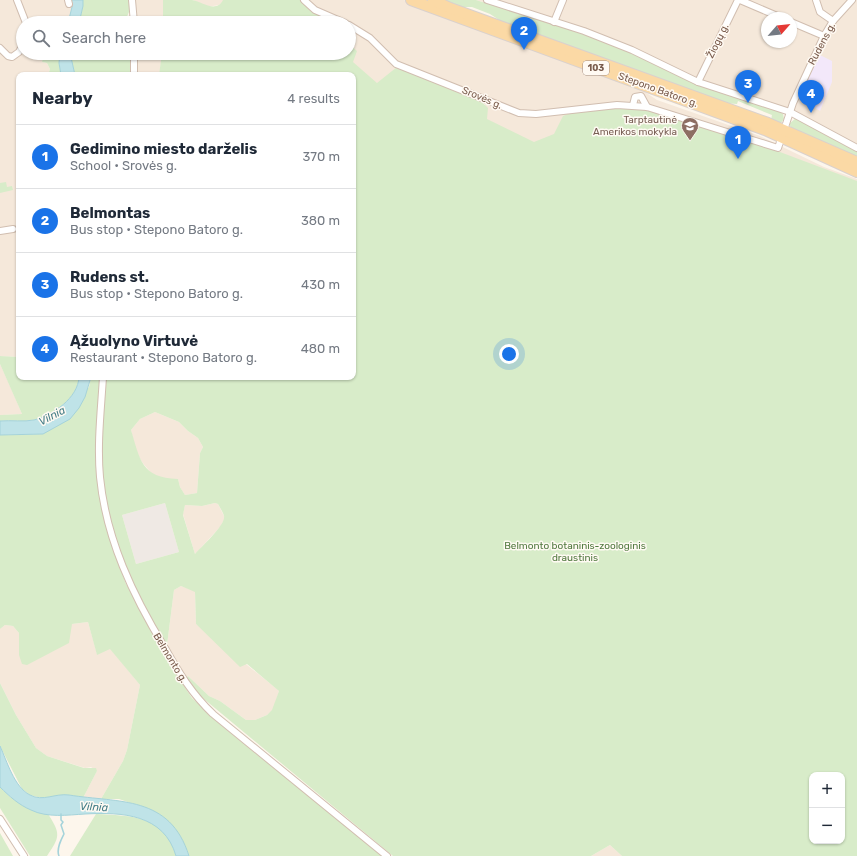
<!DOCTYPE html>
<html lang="en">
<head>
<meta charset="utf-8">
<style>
	body { margin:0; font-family:Rubik,sans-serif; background:#f6f6f7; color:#1f2937 }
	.controls { position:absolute; right:12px; bottom:12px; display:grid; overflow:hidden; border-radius:8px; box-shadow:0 1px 3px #0004 }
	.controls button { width:36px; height:36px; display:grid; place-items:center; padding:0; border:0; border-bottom:1px solid #e0e1e3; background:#fff; color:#1f2937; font:20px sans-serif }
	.compass { position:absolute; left:761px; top:12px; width:36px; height:36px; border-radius:50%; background:#fff; box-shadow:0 1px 3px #0004; rotate:62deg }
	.you { position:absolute; left:509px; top:354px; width:14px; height:14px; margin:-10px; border:3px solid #fff; border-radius:50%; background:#1a73e8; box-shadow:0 0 0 6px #1a73e833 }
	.badge { display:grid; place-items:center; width:26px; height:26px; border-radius:50%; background:#1a73e8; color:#fff; font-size:13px; font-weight:700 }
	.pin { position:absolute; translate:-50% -33px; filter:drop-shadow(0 1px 2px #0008) }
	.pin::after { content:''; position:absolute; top:21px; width:14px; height:12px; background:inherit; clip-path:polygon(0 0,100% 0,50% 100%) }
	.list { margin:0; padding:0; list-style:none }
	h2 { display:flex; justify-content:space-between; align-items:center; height:52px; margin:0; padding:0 16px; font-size:17px }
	h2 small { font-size:13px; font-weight:400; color:#747a83 }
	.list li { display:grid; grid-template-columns:26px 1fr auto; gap:12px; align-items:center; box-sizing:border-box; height:64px; padding:0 16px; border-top:1px solid #e0e1e3 }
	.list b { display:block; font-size:15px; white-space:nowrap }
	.list p { margin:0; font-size:13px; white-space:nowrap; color:#747a83 }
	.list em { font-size:13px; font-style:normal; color:#747a83 }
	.icon { flex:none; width:22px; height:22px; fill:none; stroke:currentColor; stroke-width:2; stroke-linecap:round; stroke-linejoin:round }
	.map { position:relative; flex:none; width:857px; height:856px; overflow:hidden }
	.search { position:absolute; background:#fff; box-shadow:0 1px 3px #0004; left:16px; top:16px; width:340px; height:44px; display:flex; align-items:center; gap:10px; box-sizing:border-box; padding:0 14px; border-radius:22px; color:#747a83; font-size:15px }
	.panel { position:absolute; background:#fff; box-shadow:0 1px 3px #0004; left:16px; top:72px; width:340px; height:308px; border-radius:8px }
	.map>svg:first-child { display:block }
	.residential { fill:#f5e8da; fill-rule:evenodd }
	.industrial { fill:#efe9e4 }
	.education { fill:#f3e8fa }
	.green { fill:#d8ecc9; fill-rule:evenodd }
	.water { fill:#bfe3e8; stroke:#a5d3da }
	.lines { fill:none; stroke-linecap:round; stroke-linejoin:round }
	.stream { stroke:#a5d3da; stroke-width:1.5 }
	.street-casing { stroke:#d1beb0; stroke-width:8 }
	.primary-casing { stroke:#dad1cd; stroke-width:12 }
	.street { stroke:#fff; stroke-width:6 }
	.primary { stroke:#fbd9a5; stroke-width:10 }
	.labels { text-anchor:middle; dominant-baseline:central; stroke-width:3; stroke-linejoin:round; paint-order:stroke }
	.shield { fill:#fffaf3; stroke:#a28b7f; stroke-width:1 }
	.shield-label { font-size:9px; font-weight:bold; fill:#7a5c4d }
	.street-label { font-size:10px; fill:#7a5c4d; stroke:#fffaf3 }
	.education-label { font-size:10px; fill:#785e54; stroke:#fffaf3; text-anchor:end }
	.park-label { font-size:10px; fill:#537a41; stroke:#fffaf3 }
	.water-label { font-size:11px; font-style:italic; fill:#437c86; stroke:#fffaf3 }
</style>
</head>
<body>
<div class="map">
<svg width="857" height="856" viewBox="0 0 857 856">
	<rect width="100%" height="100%" fill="#fdf6ec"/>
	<g class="residential">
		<polygon points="0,0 70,0 72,6 68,23 23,23 23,53 44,53 42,62 47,63 50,69 48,75 19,75 19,357 0,356"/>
		<polygon points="134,0 167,0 165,23 136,23"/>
		<polygon points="193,0 226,0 219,5 207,7"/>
		<polygon points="301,0 404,0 418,7 636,86 657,100 760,136 824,167 857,179 857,185 557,140 529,148 486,121 485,104 397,67 379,84 358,75 349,53 349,23 321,23"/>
		<path d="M476,0H857V149L778,111L695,83L560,26ZM767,18H791V42H767Z"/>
		<polygon points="137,53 163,53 159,75 137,75"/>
		<polygon points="0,364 10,386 22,414 0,415"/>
		<polygon points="155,412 179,422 188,431 198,438 203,447 200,453 197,493 185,495 180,487 178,479 163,479 152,474 142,462 136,451 131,430 140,419"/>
		<polygon points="215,503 218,504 224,516 224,520 220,527 195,554 183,514 185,505 202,506"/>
		<polygon points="181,586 195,591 196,624 277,689 279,691 273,710 267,715 255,720 246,720 220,701 209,696 188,676 186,678 167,645 174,590"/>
		<polygon points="88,622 97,654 110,648 140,685 127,750 123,761 101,799 83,798 97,771 91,767 85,768 47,756 36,748 16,715 0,683 0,629 5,625 13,626 19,633 19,655 72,624"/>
		<polygon points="610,845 622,856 591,856"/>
	</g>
	<polygon class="industrial" points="165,503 179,552 136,564 122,515"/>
	<polygon class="education" points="818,54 832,61 832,82 820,111 799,98"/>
	<g class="green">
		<polygon points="83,0 129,0 129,12 126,19 129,23 79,23 83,6"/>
		<path d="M163,0C172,0 183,0 192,0C201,1 216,14 223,0H305L327,23H163Z"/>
		<polygon points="442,0 476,0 593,37 626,50 695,83 778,111 783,114 784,119 780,124 771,120 772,115 738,101 737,104 724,103 507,25 490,14 472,7 457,7"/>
		<path d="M349,44L357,51L353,62L377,83L397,67L483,103L488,108L487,119L534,142L554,134L563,116L581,109L617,105L655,109L748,140L857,181V856H622L610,845L591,856H393L198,694L186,678L188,676L209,696L220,701L246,720H255L267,715L272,710L279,691L247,664L240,667L196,624L195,592L181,586L174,590L167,645C135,593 108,536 102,475C99,443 103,409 106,377H353V75H159L162,53H349ZM155,412L179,422L188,431L198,438L203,447L200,453L197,493L185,495L180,487L178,479C141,478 140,459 131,430L140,419ZM165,503L179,552L136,564L122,515ZM215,503L218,504C220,508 223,512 224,516C226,525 201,547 195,554L183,515L185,505L202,506ZM812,775H842V841H812Z"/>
		<polygon points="44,53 60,53 59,63 61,75 48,75 50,69 47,63 42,62"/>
		<polygon points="131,53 131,75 75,75 70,54"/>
		<polygon points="796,118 857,151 857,158 792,129 789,124"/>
		<polygon points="6,182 7,187 12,186 13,190 0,193 0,183"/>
		<path d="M0,356L19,357V377H79C78,398 53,415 34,420C24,422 11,420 0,421V415L22,414L0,364Z"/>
		<polygon points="91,377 101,377 97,472 105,516 115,554 126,584 172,668 192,698 222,726 383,856 189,856 187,851 151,810 119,799 101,799 123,761 127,750 140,685 110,649 97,655 88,622 72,624 69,643 27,665 22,664 19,655 19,633 13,626 5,625 0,629 0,435 43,434 89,387"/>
		<polygon points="0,683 16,715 36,748 47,756 84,768 96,768 97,771 83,798 69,795 42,798 30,795 22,789 0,746"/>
		<path d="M0,787C13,802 29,810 48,814C61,834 60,837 47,856H30L0,808Z"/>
		<path d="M96,814C131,816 165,815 176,856H70Z"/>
		<polygon points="0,833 13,856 0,856"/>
	</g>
	<g class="water">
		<polygon points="71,0 83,0 83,6 79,23 68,23 72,7"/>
		<polygon points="60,53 70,53 75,75 61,75 59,63"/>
		<path d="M79,377H91L85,397L79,408L70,419L43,434L0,435V421C11,420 24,422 34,420C53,415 78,398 79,377Z"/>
		<path d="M0,746C7,761 14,787 30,795C43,802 55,793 69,795C119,803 170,795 189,856H176C164,814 122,812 85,814C68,815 47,818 31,810C19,805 9,796 0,787Z"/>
	</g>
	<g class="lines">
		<path class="stream" d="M59,856C56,849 61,840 64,834L61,825L63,822L61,820V814"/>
		<defs>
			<g id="street">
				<polyline points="17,0 26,23"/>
				<polyline points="68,0 69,4"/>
				<polyline points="132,0 134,23"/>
				<polyline points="304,0 315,10 345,23"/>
				<polyline points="487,0 584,31 632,50 698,82 790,112 857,148"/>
				<polyline points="740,0 782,18"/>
				<polyline points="816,0 820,12 833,21"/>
				<polyline points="554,22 563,0"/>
				<polyline points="791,22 824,36"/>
				<polyline points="349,25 370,38 396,64 519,113 536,114 617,105 647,107 778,148 793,103 824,36 833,21 852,0"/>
				<polyline points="0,48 8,56 12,57 19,52 23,44"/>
				<polyline points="134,75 134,53"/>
				<polyline points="698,82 738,0"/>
				<polyline points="633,105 635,97 641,96 647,107"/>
				<polyline points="0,231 13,229"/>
				<path d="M103,377C101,410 97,444 100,477C106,539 133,596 165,648C179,673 192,694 213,714L387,856"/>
				<polyline points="0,819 24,856"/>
			</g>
			<g id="primary">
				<polyline points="411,0 765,130 857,172"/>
				<polyline points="433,0 450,8 768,123 857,162"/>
			</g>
		</defs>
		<use href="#street" class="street-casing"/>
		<use href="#primary" class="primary-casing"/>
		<use href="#street" class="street"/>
		<use href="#primary" class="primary"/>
	</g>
	<defs>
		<symbol id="school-pin" viewBox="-11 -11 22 30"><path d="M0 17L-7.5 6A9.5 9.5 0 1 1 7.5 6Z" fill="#8d6e63" stroke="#fffaf3"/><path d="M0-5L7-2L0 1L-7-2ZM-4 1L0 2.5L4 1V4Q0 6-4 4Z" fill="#fff"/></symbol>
	</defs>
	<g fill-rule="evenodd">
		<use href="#school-pin" x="680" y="116" width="20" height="27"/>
	</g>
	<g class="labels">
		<rect class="shield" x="583" y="61" width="26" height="14" rx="3"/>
		<g class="shield-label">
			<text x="596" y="68">103</text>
		</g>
		<g class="street-label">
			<text transform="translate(718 41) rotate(-64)">Žiogų g.</text>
			<text transform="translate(822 44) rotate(-62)">Rudens g.</text>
			<text transform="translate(658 90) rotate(20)">Stepono Batoro g.</text>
			<text transform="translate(482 98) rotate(23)">Srovės g.</text>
			<text transform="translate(170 658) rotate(59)">Belmonto g.</text>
		</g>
		<g class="education-label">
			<text x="677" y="120">Tarptautinė<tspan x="677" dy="12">Amerikos mokykla</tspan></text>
		</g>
		<g class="park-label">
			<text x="575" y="546">Belmonto botaninis-zoologinis<tspan x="575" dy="12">draustinis</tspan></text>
		</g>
		<g class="water-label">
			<text transform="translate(52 416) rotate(-28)">Vilnia</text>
			<text transform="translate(94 807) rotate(3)">Vilnia</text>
		</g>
	</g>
</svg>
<div class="controls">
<button>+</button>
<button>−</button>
</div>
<svg class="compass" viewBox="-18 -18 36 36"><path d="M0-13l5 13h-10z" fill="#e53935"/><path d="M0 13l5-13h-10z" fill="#747a83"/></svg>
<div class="you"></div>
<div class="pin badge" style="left:738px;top:159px">1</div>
<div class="pin badge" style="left:524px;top:50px">2</div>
<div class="pin badge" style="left:748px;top:103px">3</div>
<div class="pin badge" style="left:811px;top:113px">4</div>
<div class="search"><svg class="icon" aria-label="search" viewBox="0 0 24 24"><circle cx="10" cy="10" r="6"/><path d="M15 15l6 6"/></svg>Search here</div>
<section class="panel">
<h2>Nearby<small>4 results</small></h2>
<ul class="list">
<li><span class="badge">1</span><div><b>Gedimino miesto darželis</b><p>School · Srovės g.</p></div><em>370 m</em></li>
<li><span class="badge">2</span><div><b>Belmontas</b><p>Bus stop · Stepono Batoro g.</p></div><em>380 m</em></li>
<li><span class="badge">3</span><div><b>Rudens st.</b><p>Bus stop · Stepono Batoro g.</p></div><em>430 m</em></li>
<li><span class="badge">4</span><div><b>Ąžuolyno Virtuvė</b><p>Restaurant · Stepono Batoro g.</p></div><em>480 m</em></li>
</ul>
</section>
</div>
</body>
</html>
